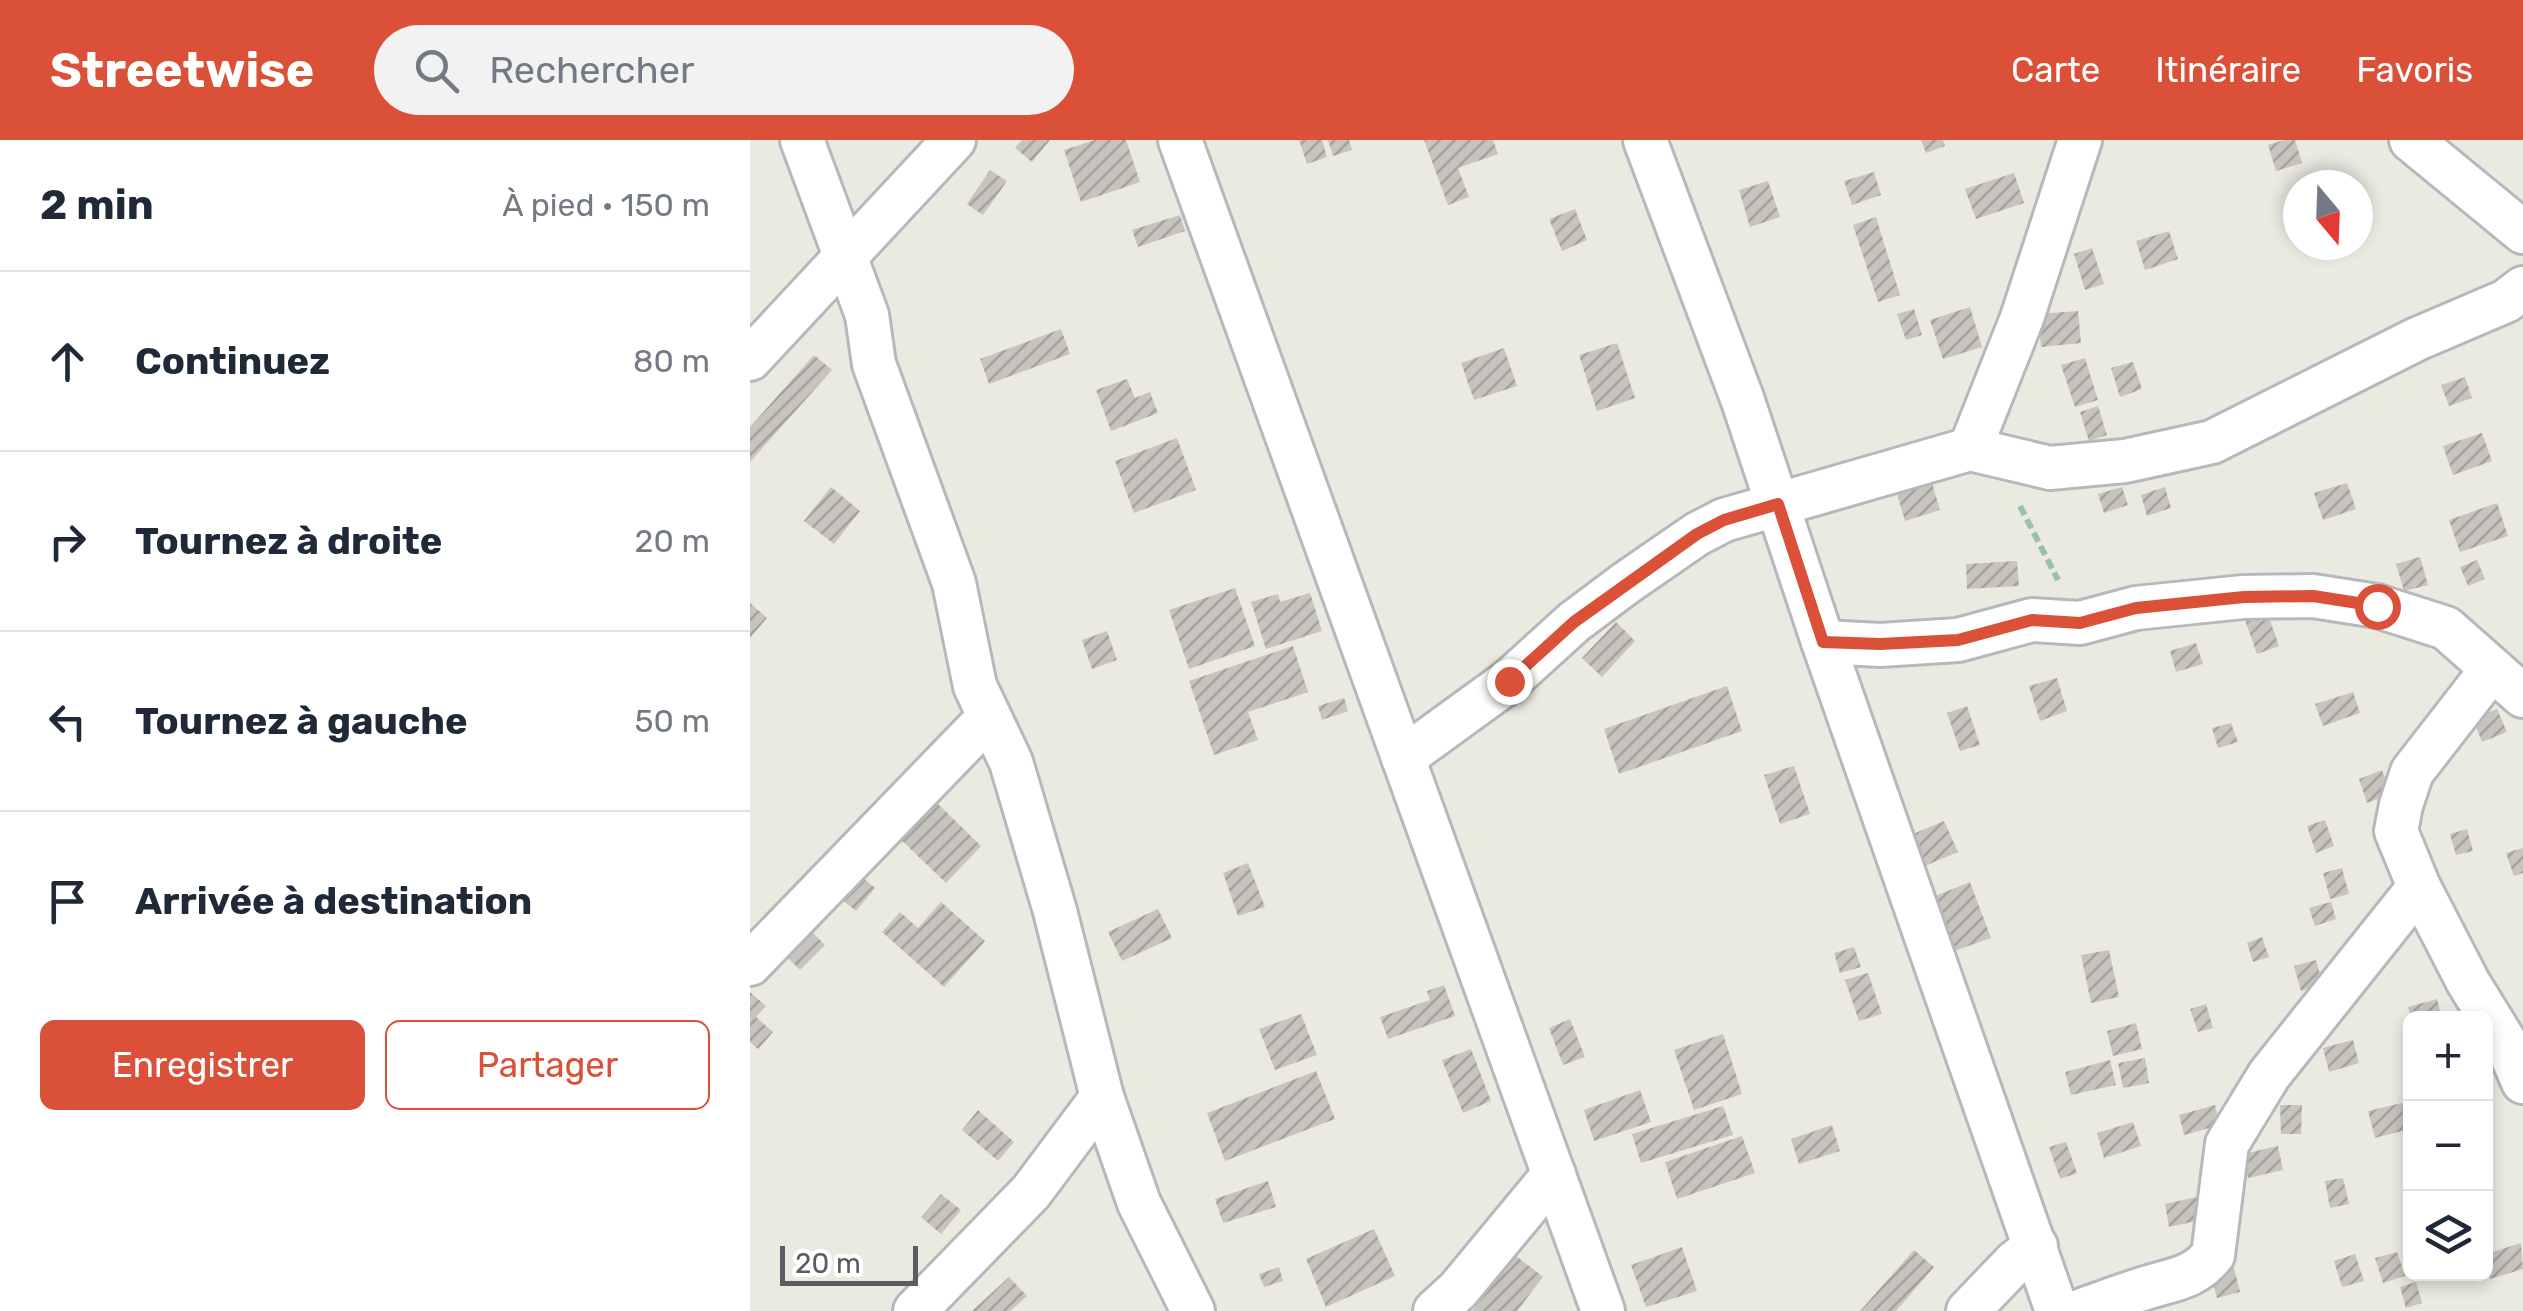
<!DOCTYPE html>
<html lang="fr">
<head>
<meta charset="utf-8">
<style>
	body { margin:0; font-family:Rubik,sans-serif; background:#f2f2f3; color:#1f2937 }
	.controls { position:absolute; right:30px; bottom:30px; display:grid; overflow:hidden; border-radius:15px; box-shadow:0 5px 15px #0003 }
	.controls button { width:90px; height:90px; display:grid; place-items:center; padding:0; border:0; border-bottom:2px solid #e0e1e3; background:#fff; color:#1f2937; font:50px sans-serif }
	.compass { position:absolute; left:1533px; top:30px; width:90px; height:90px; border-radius:50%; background:#fff; box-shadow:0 5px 15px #0003; rotate:161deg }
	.scale { position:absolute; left:30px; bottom:25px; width:138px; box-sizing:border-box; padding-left:10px; border:5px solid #5a5c61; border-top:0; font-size:28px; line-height:35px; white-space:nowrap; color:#5a5c61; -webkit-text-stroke:8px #fff; paint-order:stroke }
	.stop { position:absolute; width:30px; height:30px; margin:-22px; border:8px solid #da5038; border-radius:50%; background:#fff }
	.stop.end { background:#da5038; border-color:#fff; box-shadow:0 2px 10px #0008 }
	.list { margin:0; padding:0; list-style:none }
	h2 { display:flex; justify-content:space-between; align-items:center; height:130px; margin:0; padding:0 40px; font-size:42px }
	h2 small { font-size:32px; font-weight:400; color:#747a83 }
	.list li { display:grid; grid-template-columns:65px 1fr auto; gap:30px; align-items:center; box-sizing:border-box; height:180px; padding:0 40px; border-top:2px solid #e0e1e3 }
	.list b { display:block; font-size:38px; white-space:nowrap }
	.list em { font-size:32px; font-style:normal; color:#747a83 }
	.actions { display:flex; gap:20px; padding:30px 40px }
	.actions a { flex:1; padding:22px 0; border:2px solid #da5038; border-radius:15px; text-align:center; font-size:35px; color:#da5038 }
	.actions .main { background:#da5038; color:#fff }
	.icon { flex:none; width:55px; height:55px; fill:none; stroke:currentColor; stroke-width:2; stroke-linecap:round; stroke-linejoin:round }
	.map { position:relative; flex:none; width:1773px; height:1171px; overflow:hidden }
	header { display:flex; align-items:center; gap:60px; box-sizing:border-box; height:140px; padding:0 50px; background:#da5038; color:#fff }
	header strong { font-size:48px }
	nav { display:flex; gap:55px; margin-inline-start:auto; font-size:35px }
	.search { width:700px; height:90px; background:#f2f2f3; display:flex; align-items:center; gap:25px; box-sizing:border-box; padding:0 35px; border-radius:55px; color:#747a83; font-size:38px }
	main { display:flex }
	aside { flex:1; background:#fff }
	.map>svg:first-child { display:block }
	.building { fill:url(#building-hatch) }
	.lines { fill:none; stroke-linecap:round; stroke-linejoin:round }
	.street-casing { stroke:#b7b8bd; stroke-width:48 }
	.path { stroke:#99c1a8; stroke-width:6; stroke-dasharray:10 5; stroke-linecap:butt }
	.street { stroke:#fff; stroke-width:42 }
	.route { stroke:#da5038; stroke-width:12 }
</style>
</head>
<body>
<header>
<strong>Streetwise</strong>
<div class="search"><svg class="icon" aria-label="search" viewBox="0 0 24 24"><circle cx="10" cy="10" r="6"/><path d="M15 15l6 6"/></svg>Rechercher</div>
<nav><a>Carte</a><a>Itinéraire</a><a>Favoris</a></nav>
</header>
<main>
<aside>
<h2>2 min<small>À pied · 150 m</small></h2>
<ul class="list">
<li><svg class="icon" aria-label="ahead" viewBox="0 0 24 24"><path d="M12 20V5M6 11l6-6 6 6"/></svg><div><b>Continuez</b></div><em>80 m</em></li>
<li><svg class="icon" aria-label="right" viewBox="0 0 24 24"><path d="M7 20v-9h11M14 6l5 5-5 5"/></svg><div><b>Tournez à droite</b></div><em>20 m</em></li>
<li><svg class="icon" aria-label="left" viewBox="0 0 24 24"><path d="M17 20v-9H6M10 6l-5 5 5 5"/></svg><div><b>Tournez à gauche</b></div><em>50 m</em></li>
<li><svg class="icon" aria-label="arrive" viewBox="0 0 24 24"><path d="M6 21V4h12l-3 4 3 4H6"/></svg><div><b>Arrivée à destination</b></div></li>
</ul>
<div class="actions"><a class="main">Enregistrer</a><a>Partager</a></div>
</aside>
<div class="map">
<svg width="1773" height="1171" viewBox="0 0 1773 1171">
	<defs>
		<pattern id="building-hatch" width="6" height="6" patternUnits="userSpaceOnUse" patternTransform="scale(2.5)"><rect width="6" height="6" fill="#c7c4be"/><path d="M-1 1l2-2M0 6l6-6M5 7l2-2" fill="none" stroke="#a5a29e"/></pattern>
	</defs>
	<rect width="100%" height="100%" fill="#ebeae1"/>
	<g class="building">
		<polygon points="272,0 300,0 282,22 265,8"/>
		<polygon points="345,0 376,0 390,42 331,62 314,10"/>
		<polygon points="549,0 572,0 577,17 557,24"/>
		<polygon points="578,0 599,0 602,10 583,16"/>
		<polygon points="674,0 743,0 748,14 708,28 719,57 698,65"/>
		<polygon points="1171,0 1193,0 1195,6 1176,13"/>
		<polygon points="1534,0 1545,0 1552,23 1526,31 1518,5"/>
		<polygon points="240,30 257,41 233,75 217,64"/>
		<polygon points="1124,32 1131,55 1102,65 1094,41"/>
		<polygon points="1264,33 1274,63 1226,79 1215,49"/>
		<polygon points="1018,41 1030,77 1000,87 989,50"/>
		<polygon points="825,69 837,100 812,111 799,79"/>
		<polygon points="430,75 435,91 388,107 382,90"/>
		<polygon points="1126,77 1150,155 1128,162 1103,85"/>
		<polygon points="1419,91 1428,119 1395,130 1386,101"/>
		<polygon points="1342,108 1354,144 1335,150 1324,114"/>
		<polygon points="1220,167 1232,207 1193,219 1180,180"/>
		<polygon points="1164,169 1172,195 1156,200 1147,174"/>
		<polygon points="1328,171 1331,203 1291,207 1288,174"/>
		<polygon points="311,189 320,214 239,244 230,219"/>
		<polygon points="867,203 885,258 847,271 829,215"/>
		<polygon points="754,208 767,246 724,260 711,223"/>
		<polygon points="64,215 82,230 0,322 0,287"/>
		<polygon points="1335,218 1348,260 1325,267 1311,225"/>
		<polygon points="1383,222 1392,249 1370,257 1361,228"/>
		<polygon points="1715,237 1722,258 1699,266 1691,245"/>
		<polygon points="377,239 385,258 400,252 408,273 361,291 346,250"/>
		<polygon points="1348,266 1357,295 1339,301 1330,272"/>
		<polygon points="1732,293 1742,321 1703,335 1693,306"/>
		<polygon points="427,298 446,350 384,373 365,321"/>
		<polygon points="1182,343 1190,370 1155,381 1147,354"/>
		<polygon points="1597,343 1606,369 1573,380 1564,353"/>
		<polygon points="81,347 110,371 84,404 54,381"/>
		<polygon points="1372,347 1378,365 1354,373 1348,354"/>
		<polygon points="1415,347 1421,368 1397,376 1391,355"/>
		<polygon points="1747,363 1758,396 1710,412 1699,380"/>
		<polygon points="1670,417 1678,445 1654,451 1646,424"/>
		<polygon points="1727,420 1735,439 1718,446 1710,427"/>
		<polygon points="1267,421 1269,446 1217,449 1216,424"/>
		<polygon points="485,448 505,506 439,529 419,470"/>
		<polygon points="560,453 572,491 516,509 501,462 528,454 530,462"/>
		<polygon points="0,463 17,478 0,498"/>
		<polygon points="1517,472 1529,506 1507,514 1495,480"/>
		<polygon points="866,482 885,501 852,537 832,518"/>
		<polygon points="357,491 367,520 342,529 332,500"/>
		<polygon points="1446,503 1453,524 1426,532 1420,511"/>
		<polygon points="543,506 558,552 498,572 508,600 464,615 439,541"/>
		<polygon points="1307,538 1317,571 1290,581 1279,546"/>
		<polygon points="977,546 992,591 869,634 854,589"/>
		<polygon points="1603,552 1610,573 1573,586 1565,564"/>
		<polygon points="594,558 598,571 572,580 568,566"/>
		<polygon points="1217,566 1230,605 1210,611 1197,573"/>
		<polygon points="1747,569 1757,592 1732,602 1723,579"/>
		<polygon points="1481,583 1488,602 1468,608 1462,588"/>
		<polygon points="1044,626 1060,674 1030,684 1014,635"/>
		<polygon points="1632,630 1641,654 1617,663 1609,639"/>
		<polygon points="182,658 231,706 196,743 146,695"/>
		<polygon points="1575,680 1584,706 1566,713 1557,686"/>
		<polygon points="1194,681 1208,712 1172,727 1158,696"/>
		<polygon points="1717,689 1723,711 1706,715 1700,694"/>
		<polygon points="1773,708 1773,733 1764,736 1756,713"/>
		<polygon points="498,723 515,767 488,776 473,733"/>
		<polygon points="1592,728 1599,754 1580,759 1573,733"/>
		<polygon points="109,735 125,748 106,771 90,758"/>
		<polygon points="1220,742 1241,798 1204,811 1183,757"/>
		<polygon points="191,762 235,801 194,847 132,792 150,772 168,788"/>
		<polygon points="1581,762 1586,779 1565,786 1559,768"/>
		<polygon points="408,769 422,798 372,821 358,792"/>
		<polygon points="62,792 75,805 50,830 37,817"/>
		<polygon points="1512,797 1519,817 1503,822 1497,803"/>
		<polygon points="1104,807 1111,827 1090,833 1084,813"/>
		<polygon points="1359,810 1369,857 1341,863 1331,815"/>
		<polygon points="1566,820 1573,845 1551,851 1544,826"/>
		<polygon points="1118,833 1132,874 1109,881 1095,840"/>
		<polygon points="694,845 705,876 638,899 630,877 680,860 677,851"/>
		<polygon points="0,852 16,866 6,877 23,892 8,909 0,902"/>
		<polygon points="1687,859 1692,878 1661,878 1658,867"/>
		<polygon points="1456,864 1463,888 1448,892 1440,869"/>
		<polygon points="551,874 567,915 525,930 509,889"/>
		<polygon points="820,879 835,917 813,925 799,888"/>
		<polygon points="1386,883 1392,909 1363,916 1357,891"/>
		<polygon points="973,894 992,954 944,970 924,910"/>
		<polygon points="1603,900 1609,923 1579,932 1573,908"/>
		<polygon points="721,909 741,961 713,973 692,920"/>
		<polygon points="1395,918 1399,943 1373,948 1368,923"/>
		<polygon points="1360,920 1366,945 1321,955 1315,932"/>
		<polygon points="566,931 585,979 475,1021 457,973"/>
		<polygon points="890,950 901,982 844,1001 834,970"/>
		<polygon points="1660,961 1660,989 1625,998 1618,971"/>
		<polygon points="1465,965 1470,985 1434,995 1429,975"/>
		<polygon points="1530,965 1552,965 1551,994 1531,994"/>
		<polygon points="973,966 983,995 891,1023 882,994"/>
		<polygon points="228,970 264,1002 248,1021 212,990"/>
		<polygon points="1383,982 1391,1006 1354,1018 1347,993"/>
		<polygon points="1082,985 1090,1011 1049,1024 1041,999"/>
		<polygon points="992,996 1005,1033 927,1059 915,1022"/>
		<polygon points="1316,1002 1327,1033 1310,1039 1299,1007"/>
		<polygon points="1528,1006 1533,1030 1498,1038 1493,1014"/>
		<polygon points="1593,1038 1599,1064 1580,1068 1575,1041"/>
		<polygon points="518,1041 526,1067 473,1083 465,1059"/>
		<polygon points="191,1054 211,1070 191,1094 171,1077"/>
		<polygon points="1460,1054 1464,1077 1419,1087 1415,1064"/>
		<polygon points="624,1089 645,1136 576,1167 556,1119"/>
		<polygon points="1771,1103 1773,1129 1740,1139 1736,1114"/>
		<polygon points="932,1107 947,1151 896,1167 881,1125"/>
		<polygon points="1164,1110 1184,1127 1146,1171 1110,1171"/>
		<polygon points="1647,1112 1655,1136 1633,1143 1625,1118"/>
		<polygon points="1605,1114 1614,1141 1592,1147 1584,1121"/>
		<polygon points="765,1115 793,1137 767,1171 722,1171"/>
		<polygon points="529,1127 533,1141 514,1147 509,1134"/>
		<polygon points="1484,1128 1490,1152 1467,1158 1460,1134"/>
		<polygon points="259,1137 277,1156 260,1171 222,1171"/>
		<polygon points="1666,1142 1672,1163 1656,1168 1650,1147"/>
	</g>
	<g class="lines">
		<defs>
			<g id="street">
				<polyline points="52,0 117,175 124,224 204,443 225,546 261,622 305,771 352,957 389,1063 443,1171"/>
				<polyline points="430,0 853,1171"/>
				<polyline points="895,0 993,261 1073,502 1307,1171"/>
				<polyline points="1661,0 1773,92"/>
				<polyline points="0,219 204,0"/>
				<polyline points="1220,309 1272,178 1330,0"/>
				<polyline points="1073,502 1130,505 1208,500 1282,480 1330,483 1386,468 1493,457 1563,456 1627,466 1696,488 1773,556"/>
				<polyline points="1742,529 1662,632 1651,665 1646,691 1669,747 1718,842 1758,907 1773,942"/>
				<polyline points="653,618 759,541 824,482 876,443 947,394 974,380 1220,309 1300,328 1375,321 1462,302 1667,199 1756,161 1773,148"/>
				<polyline points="0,824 238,578"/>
				<polyline points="165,1171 281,1052 352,957"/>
				<polyline points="685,1171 708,1150 804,1034"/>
				<polyline points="1218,1171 1265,1122 1286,1106"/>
				<path d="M1329,1171C1352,1163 1375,1154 1399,1147C1425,1139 1444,1138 1463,1115L1477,1004L1519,935L1669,747"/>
			</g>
		</defs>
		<use href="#street" class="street-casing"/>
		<polyline class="path" points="1270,366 1308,440"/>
		<use href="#street" class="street"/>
	</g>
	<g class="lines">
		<polyline class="route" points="759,541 824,482 947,394 974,380 1028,364 1073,502 1130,504 1208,500 1282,480 1330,483 1386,468 1494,457 1563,456 1627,466"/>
	</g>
</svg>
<div class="controls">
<button>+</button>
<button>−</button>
<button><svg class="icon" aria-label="layers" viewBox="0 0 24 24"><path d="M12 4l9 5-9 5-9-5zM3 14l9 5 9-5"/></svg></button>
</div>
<svg class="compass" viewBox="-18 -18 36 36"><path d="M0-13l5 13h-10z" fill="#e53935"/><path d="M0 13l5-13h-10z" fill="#747a83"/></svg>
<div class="scale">20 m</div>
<div class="stop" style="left:1627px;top:466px"></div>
<div class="stop end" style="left:759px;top:541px"></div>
</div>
</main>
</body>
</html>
